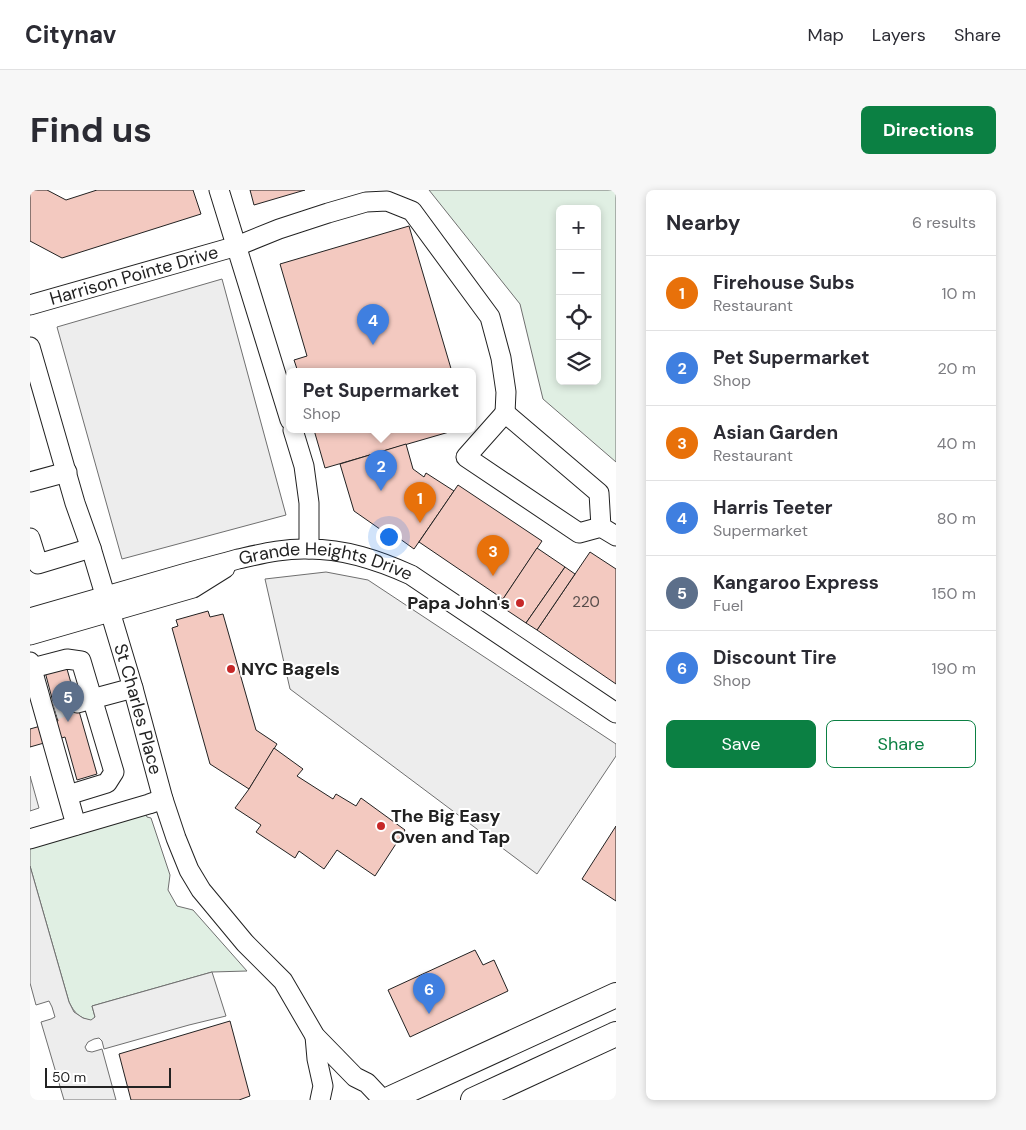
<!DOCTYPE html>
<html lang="en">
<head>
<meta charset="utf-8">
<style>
	body { margin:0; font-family:"DM Sans",sans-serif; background:#f7f7f7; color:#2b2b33 }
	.controls { position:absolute; right:15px; top:15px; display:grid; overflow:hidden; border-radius:8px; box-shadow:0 2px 8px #0003 }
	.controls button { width:45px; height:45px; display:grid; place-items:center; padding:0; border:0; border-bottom:1px solid #e1e1e2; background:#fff; color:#2b2b33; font:25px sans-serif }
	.scale { position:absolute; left:15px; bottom:12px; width:126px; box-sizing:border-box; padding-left:5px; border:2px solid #222; border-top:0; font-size:14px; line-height:18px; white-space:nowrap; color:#222; -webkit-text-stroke:4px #fff; paint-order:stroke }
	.you { position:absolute; left:358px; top:346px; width:18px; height:18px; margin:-12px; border:4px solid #fff; border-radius:50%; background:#1a73e8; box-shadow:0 0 0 8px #1a73e833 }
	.badge { display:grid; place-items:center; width:32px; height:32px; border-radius:50%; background:#0b8043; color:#fff; font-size:16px; font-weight:700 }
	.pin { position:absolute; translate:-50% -41px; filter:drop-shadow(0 1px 2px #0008) }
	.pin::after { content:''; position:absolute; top:26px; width:18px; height:15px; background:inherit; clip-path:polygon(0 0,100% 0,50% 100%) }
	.popup { position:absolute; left:256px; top:178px; width:190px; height:65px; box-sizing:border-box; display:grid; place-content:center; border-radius:8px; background:#fff; filter:drop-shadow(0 1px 4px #0005); font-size:16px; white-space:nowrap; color:#7c7c81 }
	.popup b { font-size:19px; color:#2b2b33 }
	.popup::after { content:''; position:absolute; left:50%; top:100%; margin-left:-10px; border:10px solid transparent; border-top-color:#fff }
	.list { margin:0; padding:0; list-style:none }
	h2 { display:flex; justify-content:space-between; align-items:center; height:65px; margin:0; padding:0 20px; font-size:21px }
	h2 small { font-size:16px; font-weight:400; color:#7c7c81 }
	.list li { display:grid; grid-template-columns:32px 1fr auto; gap:15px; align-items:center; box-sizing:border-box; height:75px; padding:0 20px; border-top:1px solid #e1e1e2 }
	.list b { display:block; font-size:19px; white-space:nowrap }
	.list p { margin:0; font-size:16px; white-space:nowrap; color:#7c7c81 }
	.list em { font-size:16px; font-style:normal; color:#7c7c81 }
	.actions { display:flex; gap:10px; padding:15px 20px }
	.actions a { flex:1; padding:11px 0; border:1px solid #0b8043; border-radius:8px; text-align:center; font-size:18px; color:#0b8043 }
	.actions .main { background:#0b8043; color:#fff }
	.icon { flex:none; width:28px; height:28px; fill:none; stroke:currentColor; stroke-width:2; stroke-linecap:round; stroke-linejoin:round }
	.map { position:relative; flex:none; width:586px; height:910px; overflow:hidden; border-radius:8px }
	header { display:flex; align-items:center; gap:30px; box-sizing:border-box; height:70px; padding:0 25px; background:#fff; border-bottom:1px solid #e1e1e2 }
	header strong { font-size:24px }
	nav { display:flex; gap:28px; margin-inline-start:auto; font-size:18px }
	.intro { display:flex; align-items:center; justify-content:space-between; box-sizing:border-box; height:120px; padding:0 30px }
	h1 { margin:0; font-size:35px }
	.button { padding:12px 22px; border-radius:8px; background:#0b8043; color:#fff; font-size:18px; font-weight:700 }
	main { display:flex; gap:30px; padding:0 30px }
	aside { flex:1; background:#fff; border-radius:8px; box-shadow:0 2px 8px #0003 }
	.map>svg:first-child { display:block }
	.green { fill:#e0efe3; stroke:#6f6f6f; fill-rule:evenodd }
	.parking { fill:#ededed; stroke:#6f6f6f }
	.building { fill:#f3c9c0; stroke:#222 }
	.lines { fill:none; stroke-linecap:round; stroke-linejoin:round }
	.minor-tunnel { stroke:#d3d3d3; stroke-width:19; stroke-dasharray:19 9; stroke-linecap:butt }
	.minor-casing { stroke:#222; stroke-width:21 }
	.major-casing { stroke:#222; stroke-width:26 }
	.minor { stroke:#fff; stroke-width:19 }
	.major { stroke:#fff; stroke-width:24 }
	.poi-dot { fill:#c62828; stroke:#fff; stroke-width:2 }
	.labels { text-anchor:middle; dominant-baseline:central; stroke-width:4; stroke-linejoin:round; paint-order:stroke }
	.number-label { font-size:15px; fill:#564c4a }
	.street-label { font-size:18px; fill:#222; stroke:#fff }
	.poi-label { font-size:18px; font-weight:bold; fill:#222; stroke:#fff; text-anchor:start }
</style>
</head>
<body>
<header>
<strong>Citynav</strong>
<nav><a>Map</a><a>Layers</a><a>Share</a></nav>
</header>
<div class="intro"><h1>Find us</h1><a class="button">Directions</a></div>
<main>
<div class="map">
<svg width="586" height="910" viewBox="0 0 586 910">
	<rect width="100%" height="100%" fill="#fff"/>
	<g class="green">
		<path d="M399,0H586V272L513,209L490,114ZM530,19H567V191H530Z"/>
		<path d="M115,623L117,627L121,628L140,685L138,700L147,716L163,720L217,781L182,782L62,816L65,827L61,831C49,827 45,824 39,812L0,676V658Z"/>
	</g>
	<g class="parking">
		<polygon points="192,89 256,325 92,369 27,137"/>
		<polygon points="296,382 338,390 586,554 586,566 507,684 260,499 235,389"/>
		<polygon points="0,586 9,618 0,621"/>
		<polygon points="0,676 39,812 44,822 53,828 61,830 65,827 62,816 182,782 196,826 159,835 74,859 72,851 69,848 64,849 58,852 55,857 57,861 62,862 72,859 86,910 34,910 11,832 21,829 25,827 22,817 19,811 6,815 0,793"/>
	</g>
	<g class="building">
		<polygon points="0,0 17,0 36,10 67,0 163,0 171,24 32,68 0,51"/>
		<polygon points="220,0 275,0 224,15"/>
		<polygon points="379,36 422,182 268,182 264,170 277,166 250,74"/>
		<polygon points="284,240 426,240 295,278"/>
		<polygon points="376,254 383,279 394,287 396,283 424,301 384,359 359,341 357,344 324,321 310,274"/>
		<polygon points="428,295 512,351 473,409 389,352"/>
		<polygon points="507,358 535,377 496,433 469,415"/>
		<polygon points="560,362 586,379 586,494 507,440"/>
		<polygon points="535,377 545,384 507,440 496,433"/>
		<polygon points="178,421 180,427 193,424 226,540 247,554 219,599 180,574 142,438 148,436 146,430"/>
		<polygon points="35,472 67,584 47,590 35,547 0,557 0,539 28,531 14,478"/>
		<polygon points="244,558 273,579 267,586 303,609 306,604 326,616 331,608 375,640 345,686 307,660 294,679 269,661 265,668 226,642 231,635 205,618 219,599"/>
		<polygon points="586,636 586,711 552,689"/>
		<polygon points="445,760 453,775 464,770 478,801 380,847 358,800"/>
		<polygon points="200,831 220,906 209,910 101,910 89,864"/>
	</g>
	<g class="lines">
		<polyline class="minor-tunnel" points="25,520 47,513"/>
		<defs>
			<g id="minor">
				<polyline points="189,0 260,230"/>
				<path id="s1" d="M0,115L207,56L249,39L298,23L336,12L357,11L382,21L460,127L471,168L476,202L475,223"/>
				<path id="s2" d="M0,157L45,313L61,358L103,498L133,609L146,648L159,680L171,700L215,753L253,791L285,846L325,887L337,893L353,910"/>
				<polyline points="263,240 274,276 279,313 279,359"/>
				<polyline points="0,292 37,282"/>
				<polyline points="571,337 569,303 475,223 436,267 549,343 571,337 586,346"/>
				<polyline points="0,348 8,374 61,358"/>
				<path id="s3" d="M0,428C48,414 97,400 146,386C166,380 187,375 208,369C231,364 255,358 279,359C315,359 348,370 381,385L586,523"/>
				<polyline points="0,445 163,398 195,378"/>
				<polyline points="0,472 46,635"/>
				<polyline points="2,478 37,469 51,471 84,582 77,593 38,605"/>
				<polyline points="47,513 103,498"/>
				<polyline points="0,649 119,614 133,609"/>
				<polyline points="285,846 287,869 293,896 290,910"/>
			</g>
			<g id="major">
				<polyline points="357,910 586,805"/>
				<polyline points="443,910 586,844"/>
			</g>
		</defs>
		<use href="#minor" class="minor-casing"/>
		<use href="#major" class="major-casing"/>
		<use href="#minor" class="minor"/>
		<use href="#major" class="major"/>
	</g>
	<g class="poi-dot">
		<circle cx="490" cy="413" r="5"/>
		<circle cx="201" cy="479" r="5"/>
		<circle cx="351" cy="636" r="5"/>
	</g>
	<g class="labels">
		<g class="number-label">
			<text x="556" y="412">220</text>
		</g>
		<g class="street-label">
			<text stroke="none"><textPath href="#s1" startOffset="108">Harrison Pointe Drive</textPath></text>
			<text stroke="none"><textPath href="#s3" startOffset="306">Grande Heights Drive</textPath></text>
			<text stroke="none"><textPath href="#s2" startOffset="378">St Charles Place</textPath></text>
		</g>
		<g class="poi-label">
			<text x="480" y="413" text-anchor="end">Papa John's</text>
			<text x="211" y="479">NYC Bagels</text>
			<text x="361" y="626">The Big Easy<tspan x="361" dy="21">Oven and Tap</tspan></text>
		</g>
	</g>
</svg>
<div class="controls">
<button>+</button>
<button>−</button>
<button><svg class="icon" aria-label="locate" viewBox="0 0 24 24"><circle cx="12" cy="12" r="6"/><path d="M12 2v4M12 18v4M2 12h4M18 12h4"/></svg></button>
<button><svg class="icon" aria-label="layers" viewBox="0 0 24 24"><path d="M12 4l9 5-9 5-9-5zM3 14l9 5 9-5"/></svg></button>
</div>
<div class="scale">50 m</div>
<div class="you"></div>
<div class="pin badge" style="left:390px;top:333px;background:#e8710a">1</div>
<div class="pin badge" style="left:351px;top:301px;background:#3f7fe0">2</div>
<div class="popup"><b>Pet Supermarket</b>Shop</div>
<div class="pin badge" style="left:463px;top:386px;background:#e8710a">3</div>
<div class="pin badge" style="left:343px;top:155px;background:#3f7fe0">4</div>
<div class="pin badge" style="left:38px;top:532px;background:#5c6f8a">5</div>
<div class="pin badge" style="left:399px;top:824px;background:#3f7fe0">6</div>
</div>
<aside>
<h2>Nearby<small>6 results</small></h2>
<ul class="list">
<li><span class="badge" style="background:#e8710a">1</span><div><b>Firehouse Subs</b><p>Restaurant</p></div><em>10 m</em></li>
<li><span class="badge" style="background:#3f7fe0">2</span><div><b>Pet Supermarket</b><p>Shop</p></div><em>20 m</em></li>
<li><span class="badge" style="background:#e8710a">3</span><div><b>Asian Garden</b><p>Restaurant</p></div><em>40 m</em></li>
<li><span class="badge" style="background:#3f7fe0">4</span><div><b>Harris Teeter</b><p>Supermarket</p></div><em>80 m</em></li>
<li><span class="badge" style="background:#5c6f8a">5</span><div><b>Kangaroo Express</b><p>Fuel</p></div><em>150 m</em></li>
<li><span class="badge" style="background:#3f7fe0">6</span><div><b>Discount Tire</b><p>Shop</p></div><em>190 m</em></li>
</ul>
<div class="actions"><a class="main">Save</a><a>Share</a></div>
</aside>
</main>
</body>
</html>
